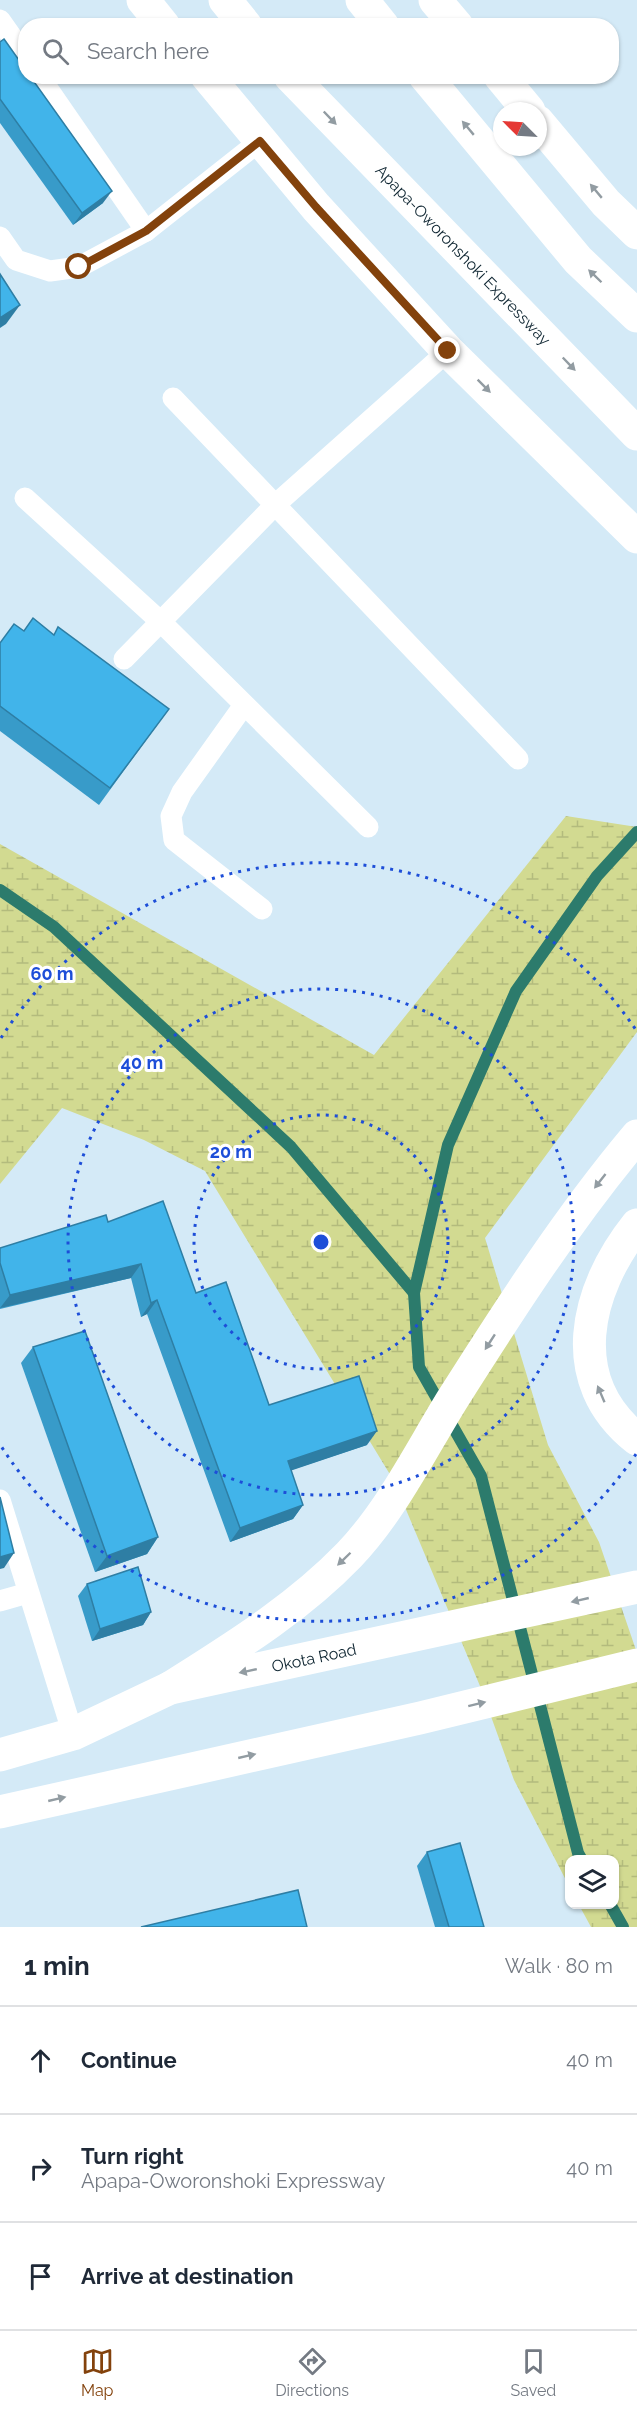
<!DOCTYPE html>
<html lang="en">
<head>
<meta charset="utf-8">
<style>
	body { margin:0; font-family:Raleway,sans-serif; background:#f6f6f7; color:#1f2937 }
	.controls { position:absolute; right:18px; bottom:18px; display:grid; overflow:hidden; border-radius:12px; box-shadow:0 2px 4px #0004 }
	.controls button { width:54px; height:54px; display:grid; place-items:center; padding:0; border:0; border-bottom:2px solid #e0e1e3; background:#fff; color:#1f2937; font:30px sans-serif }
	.compass { position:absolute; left:493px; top:102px; width:54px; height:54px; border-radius:50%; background:#fff; box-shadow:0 2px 4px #0004; rotate:294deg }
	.stop { position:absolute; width:18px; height:18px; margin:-14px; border:4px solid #83420c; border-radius:50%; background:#fff }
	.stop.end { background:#83420c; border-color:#fff; box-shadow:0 2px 6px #0008 }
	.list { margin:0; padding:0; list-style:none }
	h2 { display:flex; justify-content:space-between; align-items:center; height:78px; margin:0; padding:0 24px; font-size:26px }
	h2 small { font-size:20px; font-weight:400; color:#747a83 }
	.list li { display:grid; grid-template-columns:39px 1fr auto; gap:18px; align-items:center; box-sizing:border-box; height:108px; padding:0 24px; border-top:2px solid #e0e1e3 }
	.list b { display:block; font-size:22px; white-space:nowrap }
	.list p { margin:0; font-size:20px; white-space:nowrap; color:#747a83 }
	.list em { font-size:20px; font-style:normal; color:#747a83 }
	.icon { flex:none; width:33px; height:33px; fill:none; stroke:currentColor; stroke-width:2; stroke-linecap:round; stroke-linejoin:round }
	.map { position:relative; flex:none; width:637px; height:1927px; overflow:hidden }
	.search { position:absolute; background:#fff; box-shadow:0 2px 4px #0004; left:18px; right:18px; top:18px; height:66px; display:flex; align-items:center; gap:15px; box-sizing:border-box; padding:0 21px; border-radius:24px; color:#747a83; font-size:22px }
	.sheet { height:402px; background:#fff }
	nav { display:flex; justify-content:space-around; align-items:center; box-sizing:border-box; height:84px; border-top:2px solid #e0e1e3; background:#fff; font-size:16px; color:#747a83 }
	nav a { display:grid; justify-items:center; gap:3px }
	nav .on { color:#83420c }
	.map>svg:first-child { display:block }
	.wetland { fill:url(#wetland-marsh) }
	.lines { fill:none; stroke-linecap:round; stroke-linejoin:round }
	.stream { stroke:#2c7b6c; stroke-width:12 }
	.service { stroke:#fff; stroke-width:21 }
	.primary { stroke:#fff; stroke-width:33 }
	.motorway { stroke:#fff; stroke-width:33 }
	.wall { fill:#389bc9 }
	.shaded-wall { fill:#2e7ea4 }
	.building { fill:#41b4ea; stroke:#2e7ea4; stroke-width:1.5 }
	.oneway { fill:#929ca2 }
	.route { stroke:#83420c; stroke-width:8 }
	.ring { fill:none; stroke:#1d4ed8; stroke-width:3; stroke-dasharray:3 6 }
	.labels { text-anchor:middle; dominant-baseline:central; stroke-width:6; stroke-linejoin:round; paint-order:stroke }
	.street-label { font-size:16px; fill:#0d2430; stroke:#fff }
	.centre { fill:#1d4ed8; stroke:#fff; stroke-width:3 }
	.ring-label { font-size:18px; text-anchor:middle; font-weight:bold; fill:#1d4ed8; stroke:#fff; stroke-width:6; stroke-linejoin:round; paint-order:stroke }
</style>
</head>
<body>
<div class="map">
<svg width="637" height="1927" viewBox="0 0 637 1927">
	<defs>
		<pattern id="wetland-marsh" width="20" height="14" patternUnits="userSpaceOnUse" patternTransform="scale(1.5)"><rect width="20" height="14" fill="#d2da91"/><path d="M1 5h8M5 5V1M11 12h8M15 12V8" fill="none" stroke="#b3bb7d"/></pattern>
	</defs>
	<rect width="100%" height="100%" fill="#d4eaf7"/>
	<polygon class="wetland" points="566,816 637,827 637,1032 485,1238 548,1445 599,1542 637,1653 637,1927 591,1927 579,1905 614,1904 614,1860 570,1860 569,1886 514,1780 480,1686 394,1481 205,1171 144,1140 62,1108 0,1184 0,844 374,1055"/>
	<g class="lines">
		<g class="stream">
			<polyline points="0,890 54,927 291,1147 414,1293"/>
			<polyline points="582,1860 578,1853 481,1476 419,1367 414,1293 448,1145 516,991 597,876 637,832"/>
			<polyline points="610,1904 623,1927"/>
		</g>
		<g class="service">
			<polyline points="0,20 26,57"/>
			<polyline points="39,76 146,231"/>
			<polyline points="0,237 16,260 50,271 79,267 146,231 260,141"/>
			<polyline points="173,398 518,759"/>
			<polyline points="25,498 161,622 368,827"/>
			<polyline points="124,659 276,504 448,351"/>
			<polyline points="244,705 182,792 171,816 174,840 262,909"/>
			<polyline points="0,1500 73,1734"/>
			<polyline points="0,1601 28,1593"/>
		</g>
		<g class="primary">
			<polyline points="143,0 164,26"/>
			<polyline points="435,0 457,26"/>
			<polyline points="207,76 316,207 448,351 637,537"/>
			<polyline points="500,76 529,111"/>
			<polyline points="538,122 606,203 637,233"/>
			<path d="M637,1225C585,1290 563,1381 637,1439"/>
			<path d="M170,1688C233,1648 297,1609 349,1555C391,1511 420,1452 452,1400C509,1310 568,1218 637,1136"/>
			<polyline points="0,1755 73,1734 170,1688 637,1587"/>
			<polyline points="0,1812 420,1718 637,1665"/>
		</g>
		<g class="motorway">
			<polyline points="225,0 246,26"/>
			<polyline points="362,0 383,26"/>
			<polyline points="290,76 637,434"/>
			<polyline points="425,76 578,260 637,316"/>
		</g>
	</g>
	<g class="wall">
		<polygon points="0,42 103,203 73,225 0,123"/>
		<polygon points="0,643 157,725 99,805 0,731"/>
		<polygon points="108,1222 196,1293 269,1405 367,1445 291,1470 303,1505 293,1519 230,1542 147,1314 141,1317 131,1278 0,1309 0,1248"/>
		<polygon points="33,1347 158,1537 147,1554 95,1572 21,1363"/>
		<polygon points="87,1584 151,1612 143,1625 92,1641 78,1596"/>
		<polygon points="427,1852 484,1927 435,1927 417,1866"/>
	</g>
	<g class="shaded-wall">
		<polygon points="112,191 103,203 73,225 82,213"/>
		<polygon points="20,305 6,324 0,328 0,318"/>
		<polygon points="141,1264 131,1278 0,1308 10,1295"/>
		<polygon points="157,1300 147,1314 141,1317 151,1303"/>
		<polygon points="377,1431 367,1445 278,1475 288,1461"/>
		<polygon points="303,1505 293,1519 230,1542 240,1528"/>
		<polygon points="158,1537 147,1554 95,1572 107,1556"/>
		<polygon points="14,1553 4,1568 0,1569 0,1557"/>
		<polygon points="151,1612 143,1625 92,1641 100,1629"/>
	</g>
	<g class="building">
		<polygon points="4,39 26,70 26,76 30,76 112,191 82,213 0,99 0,42"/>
		<polygon points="0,274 20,305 0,318"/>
		<polygon points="33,618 54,635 58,627 169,709 110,788 0,706 0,643 14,624 24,631"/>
		<polygon points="163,1201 196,1293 226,1282 269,1405 359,1376 377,1431 288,1461 303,1505 240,1528 157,1300 151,1303 141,1264 10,1295 0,1263 0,1248 106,1215 108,1222"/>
		<polygon points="85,1331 158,1537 107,1556 33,1347"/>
		<polygon points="0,1497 14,1553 0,1557"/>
		<polygon points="138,1567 151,1612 100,1629 87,1584"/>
		<polygon points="460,1843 484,1927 449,1927 427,1852"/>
		<polygon points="298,1890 307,1927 141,1927"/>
	</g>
	<defs><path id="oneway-solid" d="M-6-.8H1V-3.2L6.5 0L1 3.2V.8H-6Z" transform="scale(1.5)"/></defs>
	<g class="oneway">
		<use href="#oneway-solid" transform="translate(330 118) rotate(46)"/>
		<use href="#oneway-solid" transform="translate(468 128) rotate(-130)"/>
		<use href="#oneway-solid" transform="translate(596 191) rotate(-130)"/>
		<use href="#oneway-solid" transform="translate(595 276) rotate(-136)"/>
		<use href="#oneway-solid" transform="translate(569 364) rotate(46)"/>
		<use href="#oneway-solid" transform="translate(484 386) rotate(45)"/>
		<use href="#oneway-solid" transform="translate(600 1181) rotate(128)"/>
		<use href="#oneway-solid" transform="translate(490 1342) rotate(123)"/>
		<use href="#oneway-solid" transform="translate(601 1394) rotate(-113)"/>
		<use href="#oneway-solid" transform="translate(344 1559) rotate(136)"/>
		<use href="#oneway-solid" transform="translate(580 1600) rotate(167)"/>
		<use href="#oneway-solid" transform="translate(248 1671) rotate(168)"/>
		<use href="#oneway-solid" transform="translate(477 1704) rotate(-14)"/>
		<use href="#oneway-solid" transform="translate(247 1756) rotate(-13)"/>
		<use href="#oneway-solid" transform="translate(57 1799) rotate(-13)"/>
	</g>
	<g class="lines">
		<polyline class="route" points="79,267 146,231 260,141 316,207 448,351"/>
	</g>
	<g class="ring">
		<circle cx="321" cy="1242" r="127"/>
		<circle cx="321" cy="1242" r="253"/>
		<path d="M636 1454A380 380 0 0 1 1 1446M1 1038A380 380 0 0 1 636 1030"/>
	</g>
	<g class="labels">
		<g class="street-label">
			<text transform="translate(463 255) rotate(46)">Apapa-Oworonshoki Expressway</text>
			<text transform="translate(314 1658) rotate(-12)">Okota Road</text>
		</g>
	</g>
	<circle cx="321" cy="1242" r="9" class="centre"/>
	<g class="ring-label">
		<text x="52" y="980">60 m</text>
		<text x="142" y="1069">40 m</text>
		<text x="231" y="1158">20 m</text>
	</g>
</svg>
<div class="controls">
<button><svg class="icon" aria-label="layers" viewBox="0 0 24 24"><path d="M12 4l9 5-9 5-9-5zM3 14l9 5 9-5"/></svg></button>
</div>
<svg class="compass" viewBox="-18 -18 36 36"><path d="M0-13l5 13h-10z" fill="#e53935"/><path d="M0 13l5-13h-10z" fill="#747a83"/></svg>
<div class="stop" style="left:79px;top:267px"></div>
<div class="stop end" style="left:448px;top:351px"></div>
<div class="search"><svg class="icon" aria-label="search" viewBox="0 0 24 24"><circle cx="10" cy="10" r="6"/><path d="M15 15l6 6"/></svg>Search here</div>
</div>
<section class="sheet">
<h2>1 min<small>Walk · 80 m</small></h2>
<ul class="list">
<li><svg class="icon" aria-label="ahead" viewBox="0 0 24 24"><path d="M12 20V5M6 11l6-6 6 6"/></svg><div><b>Continue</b></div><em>40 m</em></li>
<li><svg class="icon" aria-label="right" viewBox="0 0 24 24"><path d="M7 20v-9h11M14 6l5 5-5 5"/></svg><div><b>Turn right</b><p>Apapa-Oworonshoki Expressway</p></div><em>40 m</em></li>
<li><svg class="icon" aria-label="arrive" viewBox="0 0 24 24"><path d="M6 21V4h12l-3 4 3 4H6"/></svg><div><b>Arrive at destination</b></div></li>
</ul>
</section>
<nav>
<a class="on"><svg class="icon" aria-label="map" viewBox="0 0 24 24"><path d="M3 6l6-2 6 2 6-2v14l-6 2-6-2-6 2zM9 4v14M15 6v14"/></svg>Map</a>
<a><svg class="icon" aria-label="directions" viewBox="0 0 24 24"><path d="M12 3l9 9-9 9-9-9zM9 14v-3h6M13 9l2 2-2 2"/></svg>Directions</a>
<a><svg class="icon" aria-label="saved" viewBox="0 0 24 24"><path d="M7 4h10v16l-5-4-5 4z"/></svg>Saved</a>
</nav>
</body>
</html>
